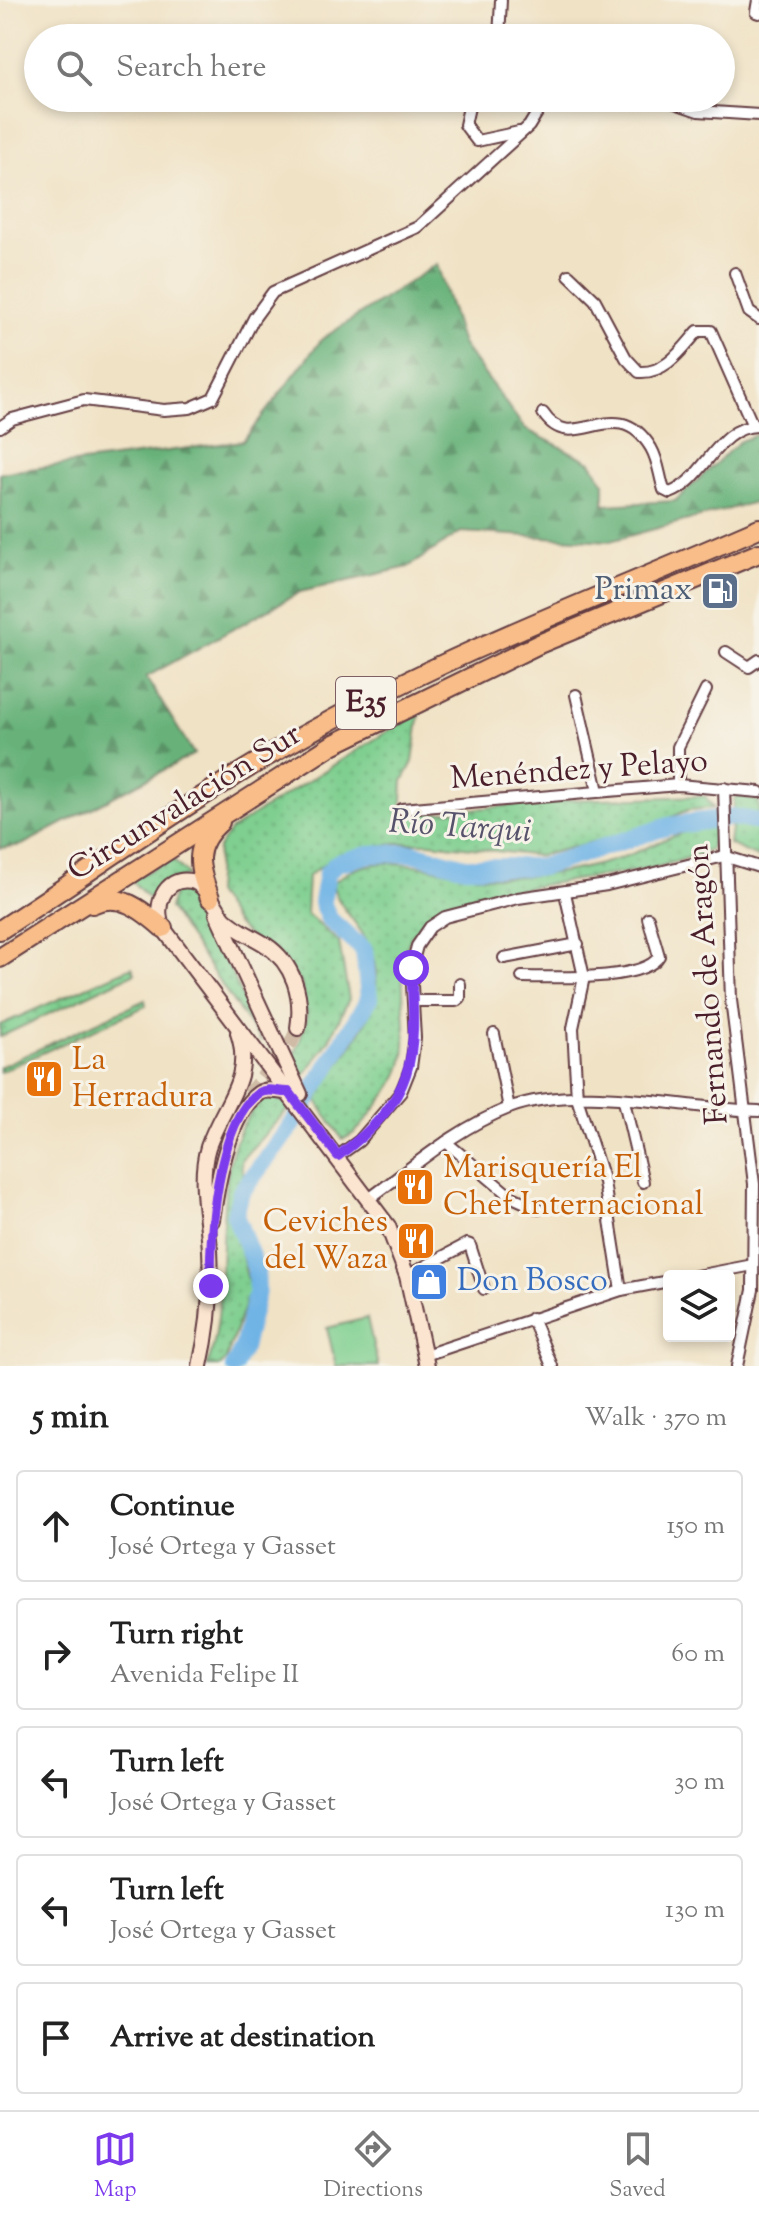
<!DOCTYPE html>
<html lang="en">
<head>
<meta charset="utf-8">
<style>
	body { margin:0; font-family:"Sorts Mill Goudy",serif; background:#f6f6f6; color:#222 }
	.controls { position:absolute; right:24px; bottom:24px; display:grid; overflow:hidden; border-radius:8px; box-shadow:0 4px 12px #0003 }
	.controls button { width:72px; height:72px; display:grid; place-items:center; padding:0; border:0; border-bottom:2px solid #e0e0e0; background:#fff; color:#222; font:40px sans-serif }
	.stop { position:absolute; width:24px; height:24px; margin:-18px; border:6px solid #7c3aed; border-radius:50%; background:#fff }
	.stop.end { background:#7c3aed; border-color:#fff; box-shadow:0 2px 8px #0008 }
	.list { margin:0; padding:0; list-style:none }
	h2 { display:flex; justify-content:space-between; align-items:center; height:104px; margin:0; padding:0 32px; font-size:34px }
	h2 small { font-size:26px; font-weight:400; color:#767676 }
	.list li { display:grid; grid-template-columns:52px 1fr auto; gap:24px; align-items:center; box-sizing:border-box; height:112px; margin:0 16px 16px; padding:0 16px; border:2px solid #e0e0e0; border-radius:8px }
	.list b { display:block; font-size:30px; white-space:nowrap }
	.list p { margin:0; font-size:26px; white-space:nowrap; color:#767676 }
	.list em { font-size:26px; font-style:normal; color:#767676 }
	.icon { flex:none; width:44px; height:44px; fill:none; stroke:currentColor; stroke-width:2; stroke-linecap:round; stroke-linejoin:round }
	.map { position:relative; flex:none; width:759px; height:1366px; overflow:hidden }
	.search { position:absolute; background:#fff; box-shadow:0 4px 12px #0003; left:24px; right:24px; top:24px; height:88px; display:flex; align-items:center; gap:20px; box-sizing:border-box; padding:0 28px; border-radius:44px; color:#767676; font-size:30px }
	.sheet { height:744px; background:#fff }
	nav { display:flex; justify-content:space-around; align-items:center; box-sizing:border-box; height:112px; border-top:2px solid #e0e0e0; background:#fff; font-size:22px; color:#767676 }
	nav a { display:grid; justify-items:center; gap:4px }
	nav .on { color:#7c3aed }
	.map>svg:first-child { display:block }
	.green { fill:url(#green-dots); stroke:#64775e; stroke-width:2 }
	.forest { fill:url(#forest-firs); stroke:#586852; stroke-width:2 }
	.pitch { fill:#7fcf90; stroke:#64775e; stroke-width:2 }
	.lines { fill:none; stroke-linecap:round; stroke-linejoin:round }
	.river { stroke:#70b4e6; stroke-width:18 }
	.secondary-tunnel { stroke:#cfbba6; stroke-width:14; stroke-dasharray:14 7; stroke-linecap:butt }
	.street-casing { stroke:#633c42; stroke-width:14 }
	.secondary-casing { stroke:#633c42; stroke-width:18 }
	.highway-casing { stroke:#633c42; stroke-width:22 }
	.street { stroke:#fff; stroke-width:10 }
	.secondary { stroke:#fce5d0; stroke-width:14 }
	.highway { stroke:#f8bd89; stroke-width:18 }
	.route { stroke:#7c3aed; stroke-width:10 }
	.labels { text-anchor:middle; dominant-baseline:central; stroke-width:6; stroke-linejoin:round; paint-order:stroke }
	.shield { fill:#f7f3e8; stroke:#7e5f64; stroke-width:2 }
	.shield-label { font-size:30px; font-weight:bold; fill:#4a1f2b }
	.service-label { font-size:32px; fill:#4e5e75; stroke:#f7f3e8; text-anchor:end }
	.street-label { font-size:32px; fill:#4a1f2b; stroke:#f7f3e8 }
	.food-label { font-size:32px; fill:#c56008; stroke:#f7f3e8; text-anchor:start }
	.shop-label { font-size:32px; fill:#366cbe; stroke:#f7f3e8; text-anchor:start }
	.water-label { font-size:34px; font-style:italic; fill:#57536c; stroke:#f7f3e8 }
</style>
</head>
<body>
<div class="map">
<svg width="759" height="1366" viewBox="0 0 759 1366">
	<defs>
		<pattern id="green-dots" width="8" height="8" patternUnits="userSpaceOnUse" patternTransform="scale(2)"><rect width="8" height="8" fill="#7fcf90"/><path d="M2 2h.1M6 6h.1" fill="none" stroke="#6fb17c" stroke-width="1.8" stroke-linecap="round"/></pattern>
		<pattern id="forest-firs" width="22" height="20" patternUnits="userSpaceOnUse" patternTransform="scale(2)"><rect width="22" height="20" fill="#67b27a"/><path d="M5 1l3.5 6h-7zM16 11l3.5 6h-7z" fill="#579064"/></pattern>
	</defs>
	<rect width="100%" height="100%" fill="#f7f3e8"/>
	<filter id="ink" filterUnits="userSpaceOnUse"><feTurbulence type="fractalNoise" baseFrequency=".0125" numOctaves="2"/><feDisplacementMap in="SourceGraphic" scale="16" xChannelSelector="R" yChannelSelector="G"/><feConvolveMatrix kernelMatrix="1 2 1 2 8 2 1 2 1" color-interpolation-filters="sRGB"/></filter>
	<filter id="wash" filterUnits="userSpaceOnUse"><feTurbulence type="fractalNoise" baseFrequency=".006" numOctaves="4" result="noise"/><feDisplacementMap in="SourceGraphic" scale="32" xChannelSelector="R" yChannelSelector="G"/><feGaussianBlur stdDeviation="1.8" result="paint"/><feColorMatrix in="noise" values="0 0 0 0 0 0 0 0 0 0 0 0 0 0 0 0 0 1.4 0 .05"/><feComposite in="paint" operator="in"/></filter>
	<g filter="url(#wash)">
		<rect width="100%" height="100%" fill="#f0e2c5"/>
		<g class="green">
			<polygon points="420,711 413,762 403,781 401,816 568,800 705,796 714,808 688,810 649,827 539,856 430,843 393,843 334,857 308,876 306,913 339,942 349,999 328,1042 300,1081 289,1057 296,1051 307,1019 301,982 236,924 215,893 218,848 230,831 252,816"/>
			<polygon points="735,795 759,801 759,858 729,844"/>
			<path d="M700,827L716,828L710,850C691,857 671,864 652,868C599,880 435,888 411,937C392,976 413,1025 402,1065C397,1082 384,1097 373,1111C365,1122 355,1136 342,1139L317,1101C343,1046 400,1007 366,940C357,922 333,900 333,883C378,843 438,875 492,877C536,877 585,871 626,856C652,847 673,833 700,827Z"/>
			<polygon points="172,859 189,876 167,881 149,899 131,880"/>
			<polygon points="183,888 198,894 261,1042 169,908 174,893"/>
			<polygon points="132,967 135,973 0,1037 0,1025"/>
			<polygon points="145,1000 146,1006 0,1072 0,1067"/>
			<path d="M270,1096L291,1106L241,1160L242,1171L251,1188L235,1227L250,1289L226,1359L221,1366H207C237,1295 199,1136 270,1096Z"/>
		</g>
		<polygon class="forest" points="437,264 462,344 525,429 591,462 604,483 604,505 675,501 740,441 759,434 759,501 610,541 461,532 408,567 300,592 146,677 194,754 22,845 0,848 0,473 243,441 322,339"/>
		<polygon class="pitch" points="367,1318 378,1366 336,1366 327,1328"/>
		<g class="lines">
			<polyline class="river" points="234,1366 243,1348 257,1291 256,1269 235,1215 241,1192 292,1125 369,999 364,950 329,919 322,902 327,873 337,863 370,854 413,853 465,867 542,867 669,826 732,817 759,822"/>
		</g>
	</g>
	<g filter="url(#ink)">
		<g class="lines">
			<polyline class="secondary-tunnel" points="235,1110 291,1043 298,1028"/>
			<defs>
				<g id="street">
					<polyline points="758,0 756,12 759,13"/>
					<polyline points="499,38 501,0"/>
					<polyline points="471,98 465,125 477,141 519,132"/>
					<polyline points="660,98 698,111 759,115"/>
					<polyline points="735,273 749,312 759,319"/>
					<path d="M569,275L595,300L626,358L639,372C666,374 682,349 698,331H711L753,426"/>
					<path d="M543,413C573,459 615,389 651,448C659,462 659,475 664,490L670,493C705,480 716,427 757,426"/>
					<polyline points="0,427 12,419 84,400 164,410 190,408 213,398 254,318 273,292 418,227 529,126 546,98"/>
					<polyline points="726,652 749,667 759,660"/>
					<polyline points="576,695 598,791"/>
					<polyline points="678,785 678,747 706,690"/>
					<polyline points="724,788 731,1000 754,1184 753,1290 737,1366"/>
					<polyline points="402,809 678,785 759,792"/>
					<polyline points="565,893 584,977 573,1028 577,1098 604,1182 621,1290"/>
					<polyline points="504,958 578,944"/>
					<path d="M522,977C550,977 645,982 659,956L648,918"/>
					<polyline points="413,1001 456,1001 460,998 460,984"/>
					<polyline points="494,1034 509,1108"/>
					<polyline points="624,1101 643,1182"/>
					<polyline points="446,1142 510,1196 539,1209"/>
					<polyline points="338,1156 359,1141 401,1092 411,1067 415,1038 411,968 417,946 430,927 445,917 518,898 607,885 724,856 759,867"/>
					<path d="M370,1198C414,1166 457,1128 509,1108C577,1082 685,1109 759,1111"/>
					<polyline points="407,1276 467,1244 470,1245 484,1289"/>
					<polyline points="696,1276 753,1265"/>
					<polyline points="532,1318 552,1366"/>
					<polyline points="425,1355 621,1290 669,1281"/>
				</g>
				<g id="secondary">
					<polyline points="217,914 300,1094"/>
					<path d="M298,1028C303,996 294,964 266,945C252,936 236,930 224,918C215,907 206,884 191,881C163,876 153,909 163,928L388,1226L407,1276L427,1366"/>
					<path d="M212,1220C217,1186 228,1114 259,1093C269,1087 278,1093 289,1092"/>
					<path d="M200,1366C209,1327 212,1290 210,1250C208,1217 198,1180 208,1147C222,1105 254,1079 238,1033"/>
				</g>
				<g id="highway">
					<path d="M210,898C198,867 192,847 220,822"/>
					<path d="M92,904C120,891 142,910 163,928"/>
					<path d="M0,930C105,862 207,788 317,728C459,649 611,593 759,528"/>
					<polyline points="0,958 332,745 539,644 759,553"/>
				</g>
			</defs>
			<use href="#street" class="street-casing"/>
			<use href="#secondary" class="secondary-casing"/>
			<use href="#highway" class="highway-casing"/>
			<use href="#street" class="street"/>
			<use href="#secondary" class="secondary"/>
			<use href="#highway" class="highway"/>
		</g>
	</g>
	<g class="lines" filter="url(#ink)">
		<path class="route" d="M211,1286C209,1240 217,1120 259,1093C269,1087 279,1093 289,1092L338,1156C416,1098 417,1059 411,968"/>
	</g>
	<defs>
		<symbol id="fuel-square" viewBox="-11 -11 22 22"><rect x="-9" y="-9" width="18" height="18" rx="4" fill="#5c6f8a" stroke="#f7f3e8"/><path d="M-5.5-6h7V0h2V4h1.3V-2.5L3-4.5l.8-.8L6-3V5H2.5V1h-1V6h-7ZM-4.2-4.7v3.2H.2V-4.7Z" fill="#fff"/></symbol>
		<symbol id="restaurant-square" viewBox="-11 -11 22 22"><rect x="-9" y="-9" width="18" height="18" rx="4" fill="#e8710a" stroke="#f7f3e8"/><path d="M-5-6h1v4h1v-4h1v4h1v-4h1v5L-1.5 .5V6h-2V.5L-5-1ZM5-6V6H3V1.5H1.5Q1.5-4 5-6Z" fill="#fff"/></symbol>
		<symbol id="shop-square" viewBox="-11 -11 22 22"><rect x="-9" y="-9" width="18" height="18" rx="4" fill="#3f7fe0" stroke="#f7f3e8"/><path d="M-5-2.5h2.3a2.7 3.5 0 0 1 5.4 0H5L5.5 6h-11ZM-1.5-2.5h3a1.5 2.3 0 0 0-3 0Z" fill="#fff"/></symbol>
	</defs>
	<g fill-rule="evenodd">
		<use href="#fuel-square" x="698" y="569" width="44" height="44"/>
		<use href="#restaurant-square" x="22" y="1057" width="44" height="44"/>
		<use href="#restaurant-square" x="393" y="1165" width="44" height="44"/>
		<use href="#restaurant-square" x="394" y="1219" width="44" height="44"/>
		<use href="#shop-square" x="407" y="1260" width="44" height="44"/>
	</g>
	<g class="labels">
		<rect class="shield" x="336" y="677" width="60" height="52" rx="6"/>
		<g class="shield-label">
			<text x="366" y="703">E35</text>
		</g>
		<g class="service-label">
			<text x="692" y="591">Primax</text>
		</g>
		<g class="street-label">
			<text transform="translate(579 771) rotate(-4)">Menéndez y Pelayo</text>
			<text transform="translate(185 803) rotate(-32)">Circunvalación Sur</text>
			<text transform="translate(709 984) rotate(-94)">Fernando de Aragón</text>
		</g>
		<g class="food-label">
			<text x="72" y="1061">La<tspan x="72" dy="37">Herradura</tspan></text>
			<text x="443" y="1169">Marisquería El<tspan x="443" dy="37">Chef Internacional</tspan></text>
			<text x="388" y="1223" text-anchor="end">Ceviches<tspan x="388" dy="37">del Waza</tspan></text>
		</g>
		<g class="shop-label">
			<text x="457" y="1282">Don Bosco</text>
		</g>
		<g class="water-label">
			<text transform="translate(460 828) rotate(4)">Río Tarqui</text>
		</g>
	</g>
</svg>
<div class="controls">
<button><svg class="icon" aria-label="layers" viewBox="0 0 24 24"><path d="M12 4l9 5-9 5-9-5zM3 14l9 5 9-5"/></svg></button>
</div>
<div class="stop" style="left:411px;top:968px"></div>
<div class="stop end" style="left:211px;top:1286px"></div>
<div class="search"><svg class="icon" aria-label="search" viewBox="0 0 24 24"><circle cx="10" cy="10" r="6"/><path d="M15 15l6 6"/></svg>Search here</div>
</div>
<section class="sheet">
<h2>5 min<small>Walk · 370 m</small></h2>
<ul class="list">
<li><svg class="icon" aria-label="ahead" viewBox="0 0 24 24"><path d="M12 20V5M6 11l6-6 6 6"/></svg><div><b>Continue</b><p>José Ortega y Gasset</p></div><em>150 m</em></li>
<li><svg class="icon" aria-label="right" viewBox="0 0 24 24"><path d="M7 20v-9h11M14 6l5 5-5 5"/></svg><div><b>Turn right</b><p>Avenida Felipe II</p></div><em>60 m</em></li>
<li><svg class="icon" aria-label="left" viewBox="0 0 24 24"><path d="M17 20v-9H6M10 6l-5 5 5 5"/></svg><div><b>Turn left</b><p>José Ortega y Gasset</p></div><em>30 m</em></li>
<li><svg class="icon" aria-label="left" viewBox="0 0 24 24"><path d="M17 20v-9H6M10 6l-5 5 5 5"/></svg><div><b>Turn left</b><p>José Ortega y Gasset</p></div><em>130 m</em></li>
<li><svg class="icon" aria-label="arrive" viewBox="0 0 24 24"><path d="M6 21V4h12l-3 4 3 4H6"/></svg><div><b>Arrive at destination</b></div></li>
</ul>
</section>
<nav>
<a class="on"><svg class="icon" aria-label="map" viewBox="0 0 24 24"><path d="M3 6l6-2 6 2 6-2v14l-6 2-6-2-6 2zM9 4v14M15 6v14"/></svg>Map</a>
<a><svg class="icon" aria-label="directions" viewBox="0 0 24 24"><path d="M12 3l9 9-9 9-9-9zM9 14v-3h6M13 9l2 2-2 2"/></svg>Directions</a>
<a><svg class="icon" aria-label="saved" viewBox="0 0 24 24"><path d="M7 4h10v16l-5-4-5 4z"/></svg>Saved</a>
</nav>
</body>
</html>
